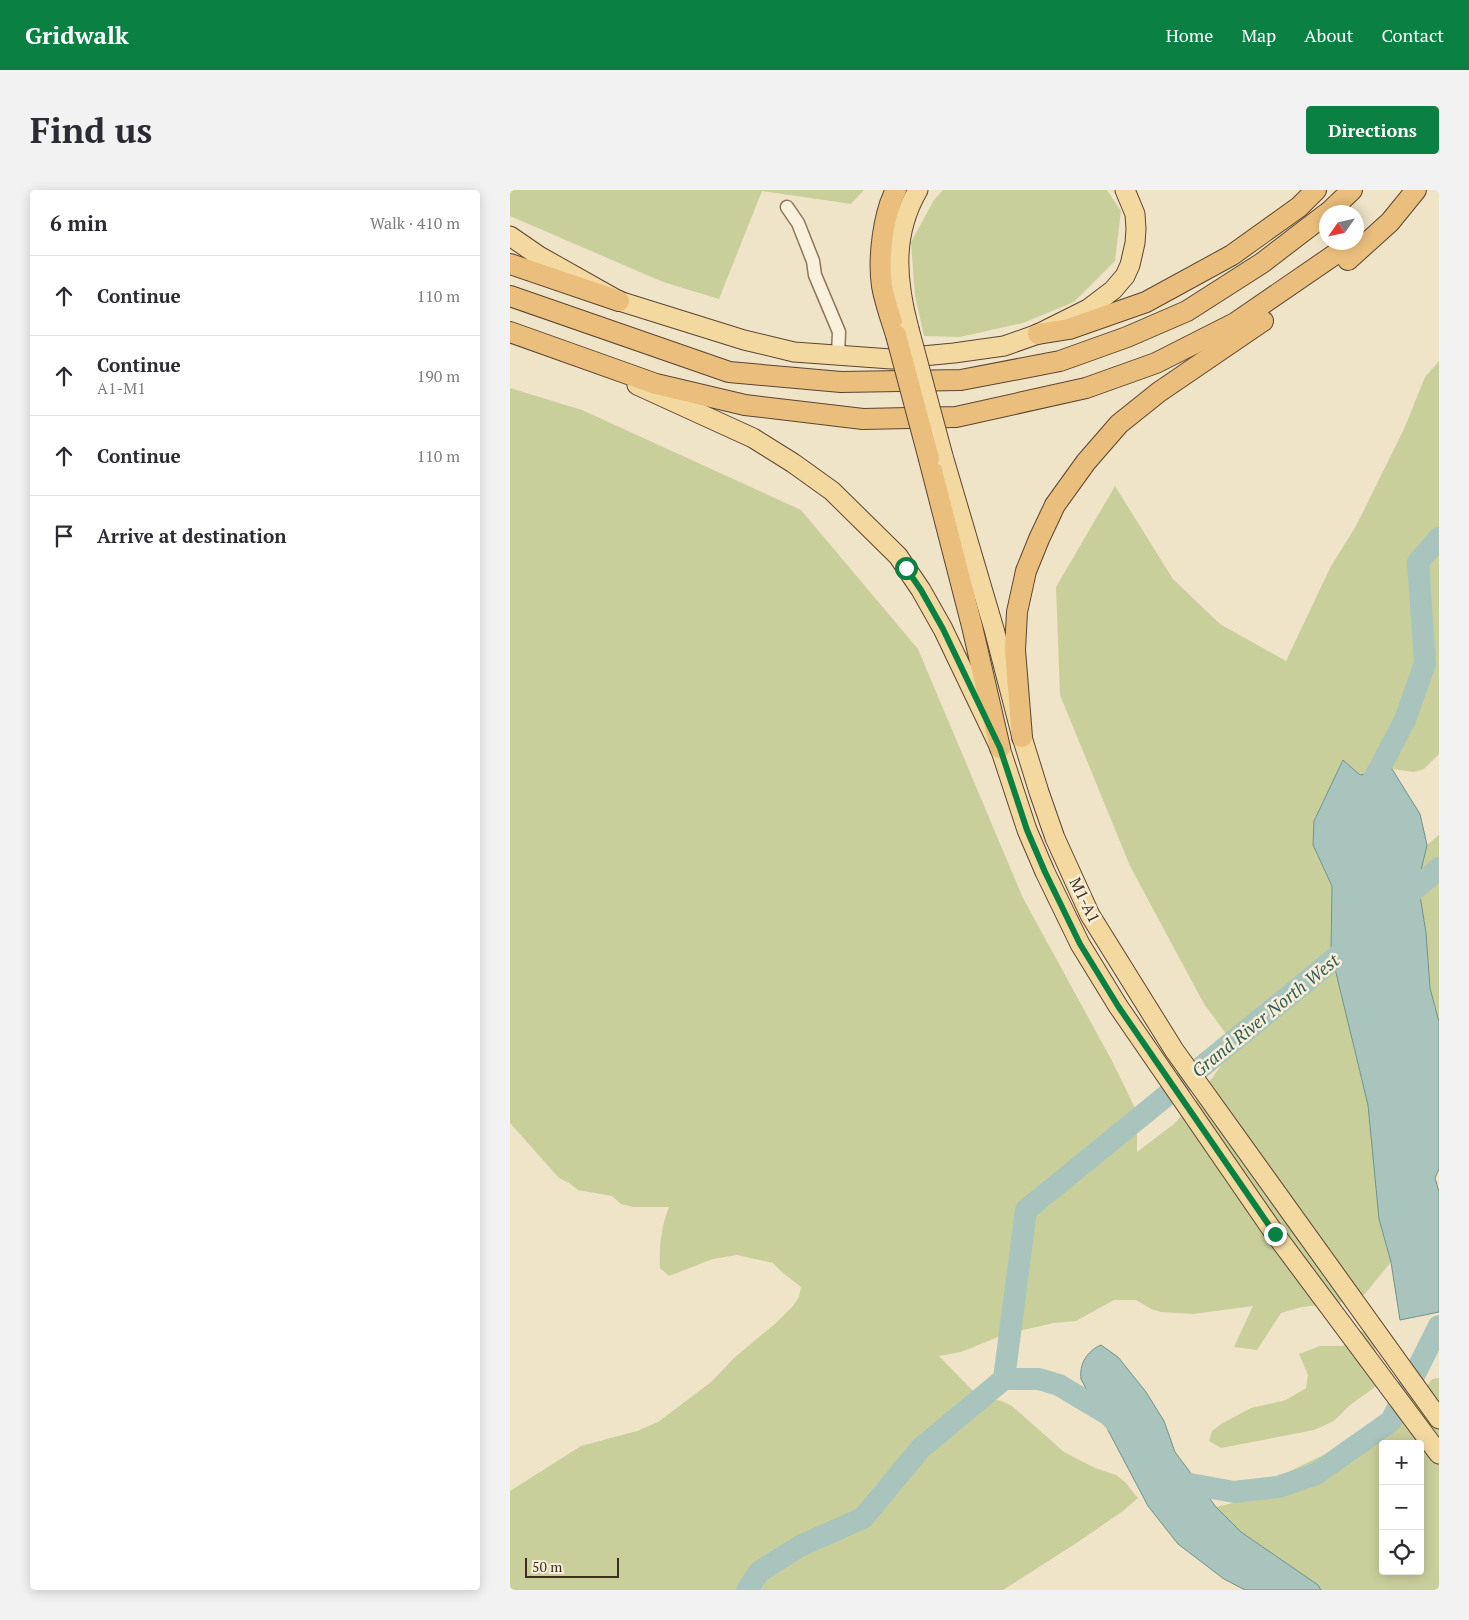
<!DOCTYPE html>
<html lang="en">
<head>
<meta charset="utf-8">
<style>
	body { margin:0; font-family:"PT Serif",serif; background:#f2f2f3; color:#2b2b33 }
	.controls { position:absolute; right:15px; bottom:15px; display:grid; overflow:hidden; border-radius:5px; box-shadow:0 2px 12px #0003 }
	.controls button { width:45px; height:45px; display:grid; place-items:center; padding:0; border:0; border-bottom:1px solid #e1e1e2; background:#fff; color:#2b2b33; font:25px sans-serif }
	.compass { position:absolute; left:809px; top:15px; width:45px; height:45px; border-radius:50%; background:#fff; box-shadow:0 2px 12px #0003; rotate:236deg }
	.scale { position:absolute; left:15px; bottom:12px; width:94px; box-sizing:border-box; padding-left:5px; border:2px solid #3d2e20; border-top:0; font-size:14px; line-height:18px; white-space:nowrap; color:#3d2e20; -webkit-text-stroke:4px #f7eed8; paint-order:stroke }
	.stop { position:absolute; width:15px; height:15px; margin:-11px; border:4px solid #0b8043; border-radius:50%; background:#fff }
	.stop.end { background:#0b8043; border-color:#fff; box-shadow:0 1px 5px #0008 }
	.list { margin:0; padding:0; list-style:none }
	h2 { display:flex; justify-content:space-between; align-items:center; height:65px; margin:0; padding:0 20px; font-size:21px }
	h2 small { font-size:16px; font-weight:400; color:#7c7c81 }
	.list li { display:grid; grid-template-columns:32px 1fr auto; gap:15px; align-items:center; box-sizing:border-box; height:80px; padding:0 20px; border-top:1px solid #e1e1e2 }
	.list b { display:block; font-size:19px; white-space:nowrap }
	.list p { margin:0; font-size:16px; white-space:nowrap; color:#7c7c81 }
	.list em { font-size:16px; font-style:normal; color:#7c7c81 }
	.icon { flex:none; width:28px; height:28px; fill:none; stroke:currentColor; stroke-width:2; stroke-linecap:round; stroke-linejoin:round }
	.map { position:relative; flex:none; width:929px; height:1400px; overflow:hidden; border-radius:5px }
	header { display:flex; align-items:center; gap:30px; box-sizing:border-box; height:70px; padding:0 25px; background:#0b8043; color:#fff }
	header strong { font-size:24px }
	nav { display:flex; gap:28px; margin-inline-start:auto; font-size:18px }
	.intro { display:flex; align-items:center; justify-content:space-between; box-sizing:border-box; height:120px; padding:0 30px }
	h1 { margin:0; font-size:35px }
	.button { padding:12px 22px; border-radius:5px; background:#0b8043; color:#fff; font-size:18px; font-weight:700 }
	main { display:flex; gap:30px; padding:0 30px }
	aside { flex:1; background:#fff; border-radius:5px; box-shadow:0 2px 12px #0003 }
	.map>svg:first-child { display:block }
	.green { fill:#c9cf9b; fill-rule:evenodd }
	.water { fill:#a9c4bc; stroke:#6f938a }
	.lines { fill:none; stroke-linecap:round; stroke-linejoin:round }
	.river { stroke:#a9c4bc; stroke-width:22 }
	.minor-casing { stroke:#8d765c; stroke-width:15 }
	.primary-casing { stroke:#5b4430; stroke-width:21 }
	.trunk-casing { stroke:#5b4430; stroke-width:22 }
	.minor { stroke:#faf1dc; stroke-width:12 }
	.primary { stroke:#f3d9a0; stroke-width:19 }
	.trunk { stroke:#eabe7c; stroke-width:20 }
	.primary-bridge-casing { stroke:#5b4430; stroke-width:21; stroke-linecap:butt }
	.trunk-bridge-casing { stroke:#5b4430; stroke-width:22; stroke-linecap:butt }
	.primary-bridge { stroke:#f3d9a0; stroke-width:19 }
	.trunk-bridge { stroke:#eabe7c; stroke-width:20 }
	.route { stroke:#0b8043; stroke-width:6 }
	.labels { text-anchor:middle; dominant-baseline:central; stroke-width:5; stroke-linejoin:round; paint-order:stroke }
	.street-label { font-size:16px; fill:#3d2e20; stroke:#f7eed8 }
	.water-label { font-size:18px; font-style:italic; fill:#2f5d5a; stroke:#f7eed8 }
</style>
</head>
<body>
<header>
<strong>Gridwalk</strong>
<nav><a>Home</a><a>Map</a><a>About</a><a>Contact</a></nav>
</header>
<div class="intro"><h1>Find us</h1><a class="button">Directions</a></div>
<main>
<aside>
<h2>6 min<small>Walk · 410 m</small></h2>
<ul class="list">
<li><svg class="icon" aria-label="ahead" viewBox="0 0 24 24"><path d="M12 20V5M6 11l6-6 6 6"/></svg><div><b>Continue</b></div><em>110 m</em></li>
<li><svg class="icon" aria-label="ahead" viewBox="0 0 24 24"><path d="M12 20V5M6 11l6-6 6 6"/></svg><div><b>Continue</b><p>A1-M1</p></div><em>190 m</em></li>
<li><svg class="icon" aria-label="ahead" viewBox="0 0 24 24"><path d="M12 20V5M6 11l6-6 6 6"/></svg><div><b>Continue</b></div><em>110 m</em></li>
<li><svg class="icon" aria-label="arrive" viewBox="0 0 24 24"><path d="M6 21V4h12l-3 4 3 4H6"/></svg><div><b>Arrive at destination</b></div></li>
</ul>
</aside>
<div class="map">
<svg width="929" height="1400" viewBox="0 0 929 1400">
	<rect width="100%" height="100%" fill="#f0e4c8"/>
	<g class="green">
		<polygon points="0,0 354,0 341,14 252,1 209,109 153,92 0,26"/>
		<polygon points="433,0 597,0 611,21 605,71 564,112 513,133 450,147 414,146 405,106 401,52 424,10"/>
		<path d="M929,171V564L914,579L904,582L882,579L850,585L833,571L804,630L803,654L822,696L821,762L858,915L869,1029L881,1072L855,1104L835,1112L792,1117L771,1123L747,1160L724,1157L743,1116L683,1124L651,1122L641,1119L626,1110H604L566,1131L544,1133L513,1140L491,1146L451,1162L429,1166L469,1207L492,1211L502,1216L554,1262L585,1278L606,1285L615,1292L628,1308L613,1321L568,1352L493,1400H0V1301L71,1256L127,1241L148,1232L201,1192L225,1167L266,1133L283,1116L289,1107L291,1097L272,1082L263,1073L227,1065L203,1069L159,1086L150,1078C149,1057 151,1037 159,1017H123L111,1014L102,1006L68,1000L59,993L49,988L0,933V198L72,220L291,320L408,459L513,708L601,869L627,922V962L664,934L687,909L725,856L694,814L620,676L550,505L546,397L605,296L663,389L710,434L776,471L821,376L846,336L894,239L915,187Z"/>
		<polygon points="929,645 929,832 920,798 916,743 908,693 917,655"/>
		<polygon points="849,1141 860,1143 870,1174 868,1195 840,1215 824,1231 804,1240 711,1258 699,1251 702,1241 711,1234 741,1218 776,1210 796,1198 798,1185 789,1164 810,1156 833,1156"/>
		<path d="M929,1188V1400H811L808,1395L731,1342L706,1317L735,1310L782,1280L826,1259L872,1245L897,1224L922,1189ZM873,1254H910V1381H873Z"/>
	</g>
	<g class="water">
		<polygon points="833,570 850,585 882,579 910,624 917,655 908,693 916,743 920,798 929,832 929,979 925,988 929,1002 929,1122 890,1130 881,1072 869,1029 858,915 821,762 822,696 803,655 804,631"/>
		<path d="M591,1155L608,1167L636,1202L654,1231L665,1262L706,1317L731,1342L808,1395L811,1400H735L714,1389L668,1354L638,1316L571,1189C569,1174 577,1161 591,1155Z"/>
	</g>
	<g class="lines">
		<g class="river">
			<polyline points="857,608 858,600 895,530 915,473 908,372 929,348"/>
			<polyline points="886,716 929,678"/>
			<polyline points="494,1189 529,1189 549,1195 599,1225 608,1235"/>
			<polyline points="662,1288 675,1293 724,1302 768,1297 806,1284 881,1231 929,1136"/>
			<polyline points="237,1400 249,1382 290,1356 353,1328 411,1258 494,1189 516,1020 846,751"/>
		</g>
		<defs>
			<polyline id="minor" points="277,17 288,33 303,71 305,85 329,142 328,165"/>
			<g id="primary">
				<polyline points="0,46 29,66 109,111 234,150 284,162 381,169 444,163 494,156 528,144 578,119 603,100 615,86 620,75 625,53 626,39 625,24 615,0"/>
				<path d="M399,139C386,90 382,45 408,0"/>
				<polyline points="127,195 243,248 283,273 322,301 388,366 411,400 433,439 490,558 517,640 535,682 570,754 608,816 765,1044 929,1264"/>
				<polyline points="433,266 484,439 512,547 529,602 545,648 580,725 664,860 929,1229"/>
			</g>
			<g id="trunk">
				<path d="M386,0C373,24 368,69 372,96C375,113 381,129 386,145"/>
				<polyline points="819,22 842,0"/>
				<polyline points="838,70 880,32 906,0"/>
				<polyline points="0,74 109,111"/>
				<polyline points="0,106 219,182 331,192 451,190 550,171 617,147 677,121 752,73 816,24"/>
				<polyline points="0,142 146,194 235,215 353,229 446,227 576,198 646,173 725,133 843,52"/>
				<polyline points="528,144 559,139 636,112 722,65 789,17 806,0"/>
				<polyline points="419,269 462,436 490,558"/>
				<polyline points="512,547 505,460 507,422 516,381 529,349 545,315 576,272 609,234 649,202 753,131"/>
			</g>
		</defs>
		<use href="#minor" class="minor-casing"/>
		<use href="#primary" class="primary-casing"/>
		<use href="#trunk" class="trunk-casing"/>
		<use href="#minor" class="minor"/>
		<use href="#primary" class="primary"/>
		<use href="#trunk" class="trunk"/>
		<defs>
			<polyline id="primary-bridge" points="399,139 433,266"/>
			<polyline id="trunk-bridge" points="386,145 419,269"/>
		</defs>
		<use href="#primary-bridge" class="primary-bridge-casing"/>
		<use href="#trunk-bridge" class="trunk-bridge-casing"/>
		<use href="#primary-bridge" class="primary-bridge"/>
		<use href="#trunk-bridge" class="trunk-bridge"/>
	</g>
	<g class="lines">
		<polyline class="route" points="396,378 411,400 433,439 490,558 517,640 535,682 570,754 608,816 765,1044"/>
	</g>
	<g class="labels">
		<g class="street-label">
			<text transform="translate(575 710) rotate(64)">M1-A1</text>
		</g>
		<g class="water-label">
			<text transform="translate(755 825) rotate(-39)">Grand River North West</text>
		</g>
	</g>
</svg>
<div class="controls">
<button>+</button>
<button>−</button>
<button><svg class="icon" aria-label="locate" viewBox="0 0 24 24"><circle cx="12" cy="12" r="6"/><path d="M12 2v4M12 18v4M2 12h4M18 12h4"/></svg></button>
</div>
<svg class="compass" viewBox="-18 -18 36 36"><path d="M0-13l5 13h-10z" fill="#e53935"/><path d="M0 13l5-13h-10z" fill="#7c7c81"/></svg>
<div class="scale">50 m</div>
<div class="stop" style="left:396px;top:378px"></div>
<div class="stop end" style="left:765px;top:1044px"></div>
</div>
</main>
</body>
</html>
